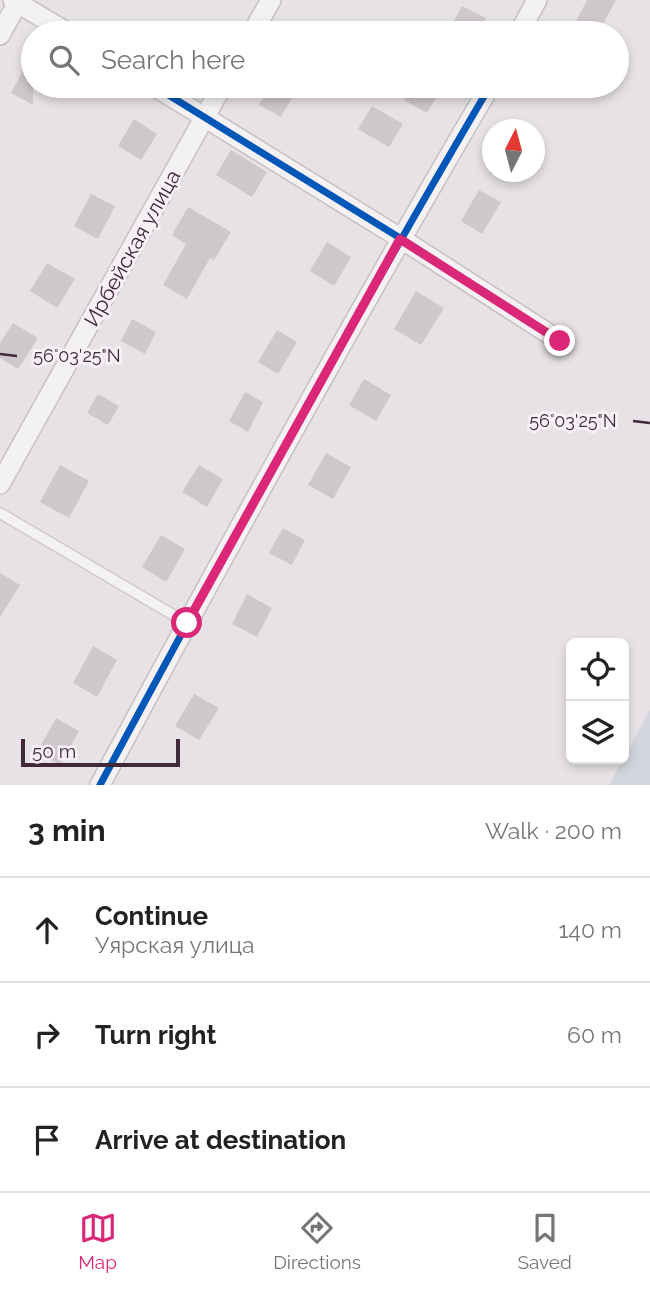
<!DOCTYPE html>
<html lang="en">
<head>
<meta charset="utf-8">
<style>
	body { margin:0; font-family:Raleway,sans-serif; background:#f2f2f2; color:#222 }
	.controls { position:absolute; right:21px; bottom:21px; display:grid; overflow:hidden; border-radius:10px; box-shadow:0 4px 10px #0003 }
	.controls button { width:63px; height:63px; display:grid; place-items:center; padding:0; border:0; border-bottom:2px solid #e0e0e0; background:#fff; color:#222; font:35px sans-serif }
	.compass { position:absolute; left:482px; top:119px; width:63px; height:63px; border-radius:50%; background:#fff; box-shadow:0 4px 10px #0003; rotate:6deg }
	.scale { position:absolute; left:21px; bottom:18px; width:159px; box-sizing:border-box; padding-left:7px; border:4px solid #412939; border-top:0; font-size:19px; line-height:24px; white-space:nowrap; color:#412939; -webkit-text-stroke:5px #f7f0f5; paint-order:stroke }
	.stop { position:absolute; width:21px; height:21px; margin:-16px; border:5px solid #db2777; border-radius:50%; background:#fff }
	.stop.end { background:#db2777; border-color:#fff; box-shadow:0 2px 7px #0008 }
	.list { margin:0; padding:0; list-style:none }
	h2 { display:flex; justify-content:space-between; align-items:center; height:91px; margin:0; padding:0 28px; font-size:30px }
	h2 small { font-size:23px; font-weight:400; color:#767676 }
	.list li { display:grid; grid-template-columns:46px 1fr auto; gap:21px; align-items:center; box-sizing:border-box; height:105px; padding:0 28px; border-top:2px solid #e0e0e0 }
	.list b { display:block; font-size:26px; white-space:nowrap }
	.list p { margin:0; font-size:23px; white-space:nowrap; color:#767676 }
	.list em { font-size:23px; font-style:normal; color:#767676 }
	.icon { flex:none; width:38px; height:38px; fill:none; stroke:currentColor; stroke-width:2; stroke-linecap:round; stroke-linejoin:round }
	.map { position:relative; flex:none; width:650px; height:785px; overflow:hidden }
	.search { position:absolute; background:#fff; box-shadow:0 4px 10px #0003; left:21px; right:21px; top:21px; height:77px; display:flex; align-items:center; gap:18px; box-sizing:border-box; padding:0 24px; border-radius:38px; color:#767676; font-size:26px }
	.sheet { height:406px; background:#fff }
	nav { display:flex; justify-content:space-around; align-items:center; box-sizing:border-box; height:98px; border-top:2px solid #e0e0e0; background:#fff; font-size:19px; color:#767676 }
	nav a { display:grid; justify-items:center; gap:4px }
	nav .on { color:#db2777 }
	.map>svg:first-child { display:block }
	.green { fill:#d2d5db }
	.building { fill:#cec8cc }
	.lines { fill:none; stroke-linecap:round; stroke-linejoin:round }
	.service-casing { stroke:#c5c0c3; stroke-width:12 }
	.minor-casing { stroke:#c5c0c3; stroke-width:22 }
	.service { stroke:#f4f1f3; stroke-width:10 }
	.minor { stroke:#f4f1f3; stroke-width:19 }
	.cycleway-casing { stroke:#f7f0f5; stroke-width:11 }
	.cycleway { stroke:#0057b8; stroke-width:7 }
	.route { stroke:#db2777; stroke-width:9 }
	.ticks { fill:none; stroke:#412939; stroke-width:2.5 }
	.labels { text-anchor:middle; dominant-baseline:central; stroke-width:6; stroke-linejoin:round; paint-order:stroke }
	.street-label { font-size:21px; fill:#412939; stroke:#f7f0f5 }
	.ticks-label { font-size:18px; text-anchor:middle; fill:#412939; stroke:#f7f0f5; stroke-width:6; stroke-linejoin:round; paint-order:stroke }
</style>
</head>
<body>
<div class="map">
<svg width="650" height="785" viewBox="0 0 650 785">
	<rect width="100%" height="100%" fill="#e7e2e5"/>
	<polygon class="green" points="650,710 650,785 609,785"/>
	<g class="building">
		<polygon points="587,0 616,0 598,33 594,33 575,23"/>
		<polygon points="462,6 486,18 477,33 447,33"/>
		<polygon points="33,51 33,105 11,93"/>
		<polygon points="270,86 299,86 281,117 259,105"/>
		<polygon points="412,86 443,86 427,113 404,100"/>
		<polygon points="372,106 403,124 389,147 358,129"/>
		<polygon points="134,119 157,134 141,160 118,146"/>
		<polygon points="231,150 267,172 252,197 216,175"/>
		<polygon points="479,190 501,202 482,234 461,221"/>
		<polygon points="91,194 115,206 98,239 74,226"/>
		<polygon points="188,207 231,232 214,260 210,258 187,299 163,285 186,244 172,235"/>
		<polygon points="327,242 351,257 334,286 310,271"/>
		<polygon points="47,263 75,279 57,308 30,291"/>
		<polygon points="416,291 444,308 421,345 394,329"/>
		<polygon points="132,319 156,332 145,354 121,341"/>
		<polygon points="13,323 38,338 18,369 0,358 0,343"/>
		<polygon points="277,330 297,342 278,374 258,362"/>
		<polygon points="364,379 391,395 376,421 349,405"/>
		<polygon points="245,392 263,402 248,432 229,421"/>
		<polygon points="98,394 119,406 108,425 87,413"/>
		<polygon points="326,453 351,467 333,499 308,485"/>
		<polygon points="60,465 89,481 69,518 40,502"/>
		<polygon points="199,465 223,479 207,507 182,492"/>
		<polygon points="283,528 305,540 292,565 269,553"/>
		<polygon points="161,535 185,549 166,582 142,567"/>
		<polygon points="0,573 20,585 0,617"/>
		<polygon points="247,594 272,608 257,637 232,624"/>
		<polygon points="93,646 117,660 97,697 73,683"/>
		<polygon points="194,694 219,708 199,740 175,726"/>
		<polygon points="56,718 79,731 60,765 37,752"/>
	</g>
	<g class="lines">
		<defs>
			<polyline id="service" points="0,513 187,623"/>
			<g id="minor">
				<polyline points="13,0 68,33"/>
				<polyline points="252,33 271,0"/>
				<polyline points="519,33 537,0"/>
				<polyline points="0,35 19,0"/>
				<polyline points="154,86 400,238 560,341"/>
				<polyline points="0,484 222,86"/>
				<path d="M100,785C226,550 355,316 490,86"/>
			</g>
		</defs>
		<use href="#service" class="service-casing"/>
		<use href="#minor" class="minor-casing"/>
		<use href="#service" class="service"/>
		<use href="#minor" class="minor"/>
		<defs>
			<g id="cycleway">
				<polyline points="154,86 400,238 560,341"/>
				<path d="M100,785C226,550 355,316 490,86"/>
			</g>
		</defs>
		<use href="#cycleway" class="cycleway-casing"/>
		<use href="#cycleway" class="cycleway"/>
	</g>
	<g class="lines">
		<polyline class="route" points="187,623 400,239 560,341"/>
	</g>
	<path class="ticks" d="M0,354L17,356M633,421L650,423"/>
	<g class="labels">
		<g class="street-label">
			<text transform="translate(132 248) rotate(-61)">Ирбейская улица</text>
		</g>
	</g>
	<g class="ticks-label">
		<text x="77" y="362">56°03'25"N</text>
		<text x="573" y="427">56°03'25"N</text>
	</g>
</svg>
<div class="controls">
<button><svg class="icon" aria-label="locate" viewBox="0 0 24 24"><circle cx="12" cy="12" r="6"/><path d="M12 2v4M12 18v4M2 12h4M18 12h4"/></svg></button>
<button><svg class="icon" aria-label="layers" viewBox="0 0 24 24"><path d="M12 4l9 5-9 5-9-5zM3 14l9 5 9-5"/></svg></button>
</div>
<svg class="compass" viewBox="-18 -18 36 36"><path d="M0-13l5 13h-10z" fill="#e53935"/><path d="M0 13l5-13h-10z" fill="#767676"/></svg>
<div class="scale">50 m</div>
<div class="stop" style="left:187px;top:623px"></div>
<div class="stop end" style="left:560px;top:341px"></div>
<div class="search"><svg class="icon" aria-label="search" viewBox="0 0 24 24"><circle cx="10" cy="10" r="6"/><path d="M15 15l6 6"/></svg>Search here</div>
</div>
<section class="sheet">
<h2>3 min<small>Walk · 200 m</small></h2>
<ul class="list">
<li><svg class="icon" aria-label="ahead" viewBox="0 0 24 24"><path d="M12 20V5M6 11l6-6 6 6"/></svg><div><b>Continue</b><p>Уярская улица</p></div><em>140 m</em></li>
<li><svg class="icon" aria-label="right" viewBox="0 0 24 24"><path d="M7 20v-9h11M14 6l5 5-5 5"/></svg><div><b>Turn right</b></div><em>60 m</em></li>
<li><svg class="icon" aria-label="arrive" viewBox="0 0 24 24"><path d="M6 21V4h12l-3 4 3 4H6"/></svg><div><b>Arrive at destination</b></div></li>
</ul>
</section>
<nav>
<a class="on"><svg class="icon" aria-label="map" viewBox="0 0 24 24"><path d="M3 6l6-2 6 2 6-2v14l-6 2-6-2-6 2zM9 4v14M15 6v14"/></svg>Map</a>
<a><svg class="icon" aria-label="directions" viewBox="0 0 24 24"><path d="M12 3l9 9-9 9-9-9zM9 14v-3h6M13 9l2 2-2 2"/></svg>Directions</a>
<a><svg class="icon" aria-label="saved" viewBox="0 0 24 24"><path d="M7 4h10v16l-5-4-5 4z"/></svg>Saved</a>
</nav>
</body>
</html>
